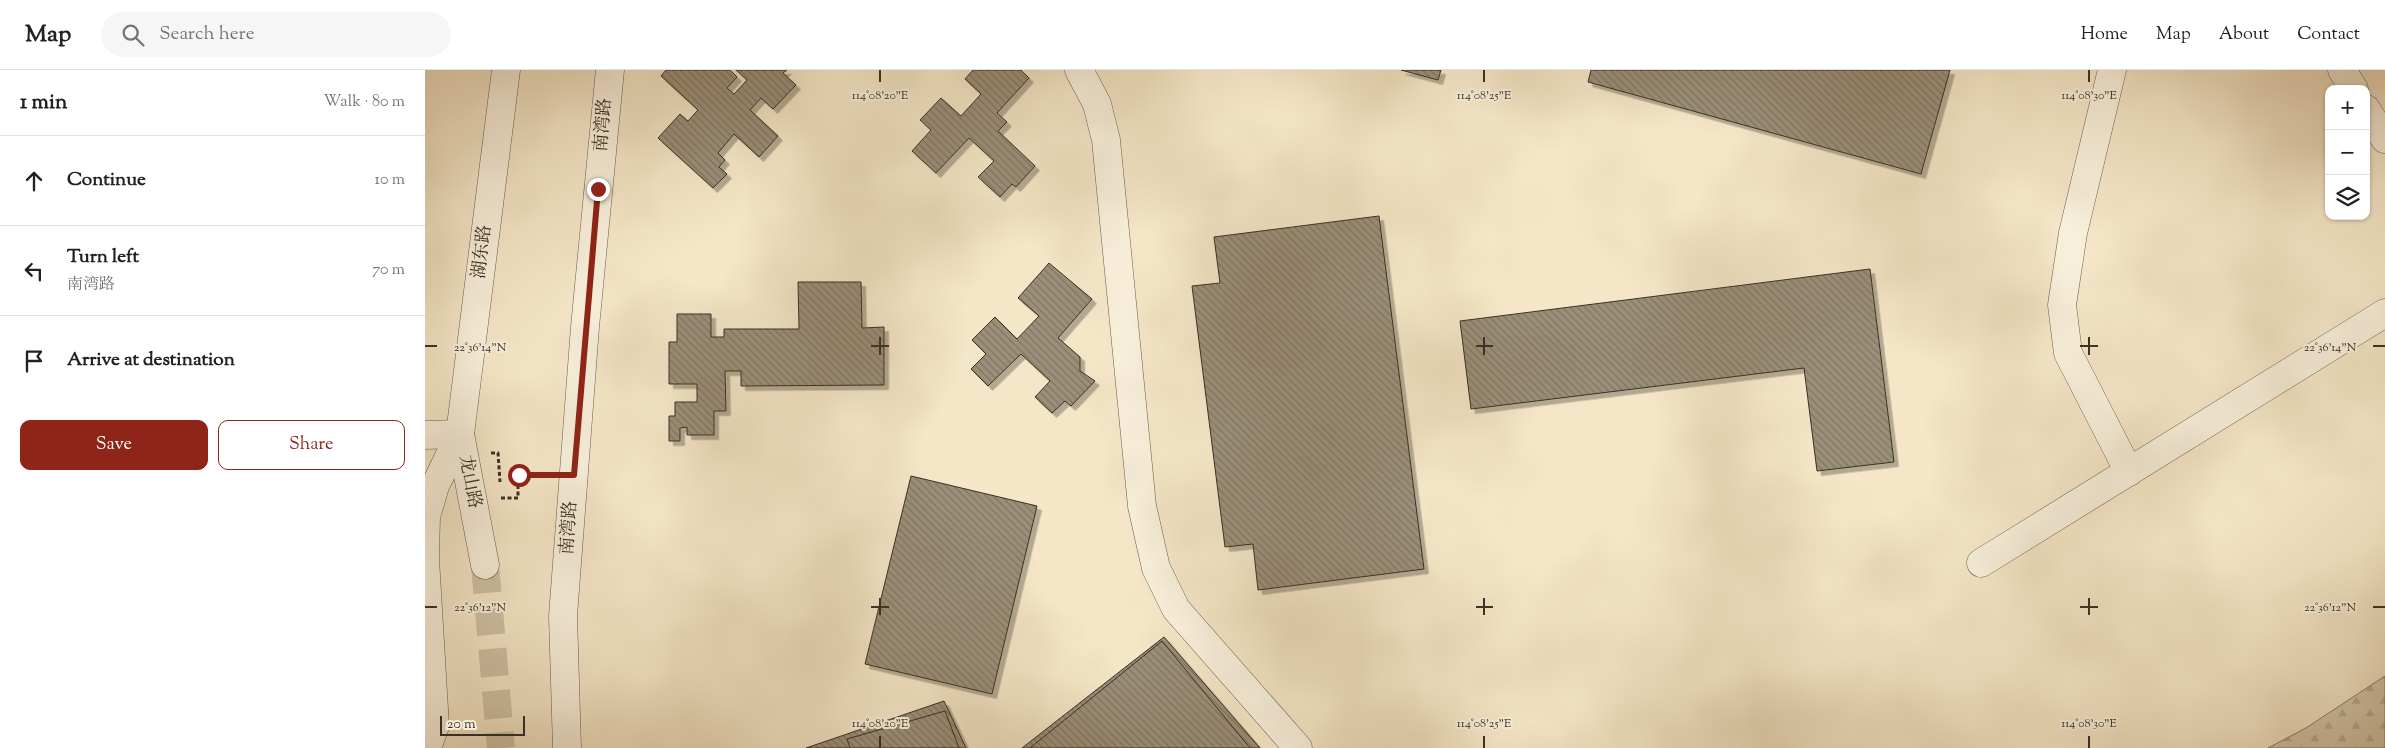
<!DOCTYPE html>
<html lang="en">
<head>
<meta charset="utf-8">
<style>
	body { margin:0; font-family:"Sorts Mill Goudy","Noto Serif SC",serif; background:#f6f6f6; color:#202124 }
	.controls { position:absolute; right:15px; top:15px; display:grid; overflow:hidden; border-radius:10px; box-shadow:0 1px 4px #0004 }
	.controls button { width:45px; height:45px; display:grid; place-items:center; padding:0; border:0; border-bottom:1px solid #e0e0e0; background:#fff; color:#202124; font:25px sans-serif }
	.scale { position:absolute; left:15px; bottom:12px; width:85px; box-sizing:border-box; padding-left:5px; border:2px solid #3a3025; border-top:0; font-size:14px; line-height:18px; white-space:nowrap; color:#3a3025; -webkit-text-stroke:4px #f8efdb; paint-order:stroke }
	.stop { position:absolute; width:15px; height:15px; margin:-11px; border:4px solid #8f2418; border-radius:50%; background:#fff }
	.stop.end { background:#8f2418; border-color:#fff; box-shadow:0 1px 5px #0008 }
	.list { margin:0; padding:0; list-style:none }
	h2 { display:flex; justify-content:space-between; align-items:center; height:65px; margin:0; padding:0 20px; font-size:21px }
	h2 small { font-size:16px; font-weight:400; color:#757577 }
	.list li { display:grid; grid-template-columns:32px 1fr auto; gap:15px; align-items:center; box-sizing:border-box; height:90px; padding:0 20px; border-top:1px solid #e0e0e0 }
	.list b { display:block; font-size:19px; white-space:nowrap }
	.list p { margin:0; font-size:16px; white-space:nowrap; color:#757577 }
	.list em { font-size:16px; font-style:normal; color:#757577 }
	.actions { display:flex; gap:10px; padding:15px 20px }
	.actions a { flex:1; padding:11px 0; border:1px solid #8f2418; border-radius:10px; text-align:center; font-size:18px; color:#8f2418 }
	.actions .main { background:#8f2418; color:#fff }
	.icon { flex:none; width:28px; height:28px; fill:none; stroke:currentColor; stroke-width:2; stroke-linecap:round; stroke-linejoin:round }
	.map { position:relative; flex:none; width:1960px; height:678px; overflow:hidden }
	header { display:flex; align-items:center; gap:30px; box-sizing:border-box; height:70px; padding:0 25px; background:#fff; border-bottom:1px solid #e0e0e0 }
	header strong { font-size:24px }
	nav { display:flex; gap:28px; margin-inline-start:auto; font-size:18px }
	.search { width:350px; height:45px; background:#f6f6f6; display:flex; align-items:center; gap:12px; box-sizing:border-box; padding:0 18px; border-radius:28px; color:#757577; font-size:19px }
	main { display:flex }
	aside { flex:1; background:#fff }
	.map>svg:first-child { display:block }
	.forest { fill:url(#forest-firs); stroke:#877c68 }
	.building { fill:url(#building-back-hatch); stroke:#3a3025; filter:url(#shadow) }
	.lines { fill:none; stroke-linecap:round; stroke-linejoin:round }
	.tertiary-tunnel { stroke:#cfc2a7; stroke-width:28; stroke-dasharray:28 14; stroke-linecap:butt }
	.minor-casing { stroke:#685e4e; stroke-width:29 }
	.tertiary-casing { stroke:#685e4e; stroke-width:29 }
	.path { stroke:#3a3025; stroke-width:3; stroke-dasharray:4 2.5; stroke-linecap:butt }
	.minor { stroke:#f8efdb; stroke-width:28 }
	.tertiary { stroke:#f8efdb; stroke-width:28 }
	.route { stroke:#8f2418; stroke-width:6 }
	.ticks { fill:none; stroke:#3a3025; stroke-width:2 }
	.labels { text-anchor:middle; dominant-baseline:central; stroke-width:4; stroke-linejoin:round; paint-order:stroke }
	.street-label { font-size:18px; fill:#3a3025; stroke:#f8efdb }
	.ticks-label { font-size:12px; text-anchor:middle; fill:#3a3025; stroke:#f8efdb; stroke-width:4; stroke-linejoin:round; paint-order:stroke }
</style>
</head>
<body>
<header>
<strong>Map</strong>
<div class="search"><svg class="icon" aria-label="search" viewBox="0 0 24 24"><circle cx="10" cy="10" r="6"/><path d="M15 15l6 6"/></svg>Search here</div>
<nav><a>Home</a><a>Map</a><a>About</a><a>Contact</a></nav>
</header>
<main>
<aside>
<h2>1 min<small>Walk · 80 m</small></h2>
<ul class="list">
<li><svg class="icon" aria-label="ahead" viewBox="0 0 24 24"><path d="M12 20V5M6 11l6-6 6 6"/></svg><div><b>Continue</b></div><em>10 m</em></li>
<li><svg class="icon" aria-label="left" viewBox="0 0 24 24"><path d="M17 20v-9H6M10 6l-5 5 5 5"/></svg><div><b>Turn left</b><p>南湾路</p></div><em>70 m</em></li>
<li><svg class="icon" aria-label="arrive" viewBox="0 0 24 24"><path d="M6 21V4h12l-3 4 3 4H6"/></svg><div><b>Arrive at destination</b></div></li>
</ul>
<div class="actions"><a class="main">Save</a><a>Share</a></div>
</aside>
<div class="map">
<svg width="1960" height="678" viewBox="0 0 1960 678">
	<defs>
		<pattern id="forest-firs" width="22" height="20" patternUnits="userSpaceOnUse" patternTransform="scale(1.25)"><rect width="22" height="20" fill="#d4c7ab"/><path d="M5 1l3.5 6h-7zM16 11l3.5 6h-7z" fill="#b7ab93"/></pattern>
		<pattern id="building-back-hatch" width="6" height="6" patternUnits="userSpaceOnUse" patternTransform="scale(1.25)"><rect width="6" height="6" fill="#9b8f79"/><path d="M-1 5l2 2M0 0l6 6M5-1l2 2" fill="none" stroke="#7f7563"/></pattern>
		<filter id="shadow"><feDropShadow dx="4.5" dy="4.5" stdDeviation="0" flood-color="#0004"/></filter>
	</defs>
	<rect width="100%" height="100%" fill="#f4e6c7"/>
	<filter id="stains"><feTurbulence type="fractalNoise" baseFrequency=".004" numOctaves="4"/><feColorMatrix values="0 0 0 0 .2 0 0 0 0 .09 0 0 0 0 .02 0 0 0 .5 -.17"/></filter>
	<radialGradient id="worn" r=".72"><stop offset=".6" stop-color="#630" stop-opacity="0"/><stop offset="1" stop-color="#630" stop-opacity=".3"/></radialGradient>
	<polygon class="forest" points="1960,606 1960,678 1843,678 1881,658"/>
	<g class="building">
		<polygon points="241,0 305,0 312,7 302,18 309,24 322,10 311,0 362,0 358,3 371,15 348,39 336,28 325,40 353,66 334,87 309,64 293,83 300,90 294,97 302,104 288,118 233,68 255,44 263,51 273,40 236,6"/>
		<polygon points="548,0 596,0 604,8 572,43 582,52 573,61 610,96 591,117 587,114 575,127 553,107 569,91 544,68 511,103 487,81 506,60 495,50 516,28 536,46 556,24 540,9"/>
		<polygon points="976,0 1016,0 1013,10"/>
		<polygon points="1166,0 1525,0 1496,104 1163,12"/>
		<polygon points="954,146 999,499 833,520 828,474 800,477 767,216 795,213 789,167"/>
		<polygon points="624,193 667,229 633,268 655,287 655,301 670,311 646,336 640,331 627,343 610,327 625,311 596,284 563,316 546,299 561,284 547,270 570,247 592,269 614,246 593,228"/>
		<polygon points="1445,199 1469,392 1392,401 1379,298 1046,339 1035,251"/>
		<polygon points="373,212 436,212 437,258 459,257 459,315 316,316 316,301 300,301 301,341 289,341 289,365 262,365 262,357 255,358 255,371 244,371 244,346 250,346 250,332 272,332 272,314 244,314 244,272 252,272 252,244 286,244 286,267 299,267 299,259 374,259"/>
		<polygon points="486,406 612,436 567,624 440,594"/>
		<polygon points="739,567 835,678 597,678"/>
		<polygon points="737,571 825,678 605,678"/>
		<polygon points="519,631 541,678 381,678"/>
		<polygon points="520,641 534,678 425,678 422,669"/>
	</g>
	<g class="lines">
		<polyline class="tertiary-tunnel" points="60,495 76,678"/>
		<defs>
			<g id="minor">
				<polyline points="654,0 672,34 681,70 717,436 731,498 751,539 873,678"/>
				<polyline points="1687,0 1648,163 1637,235 1643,283 1704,402"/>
				<polyline points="1917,0 1929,19"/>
				<polyline points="1941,39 1960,69"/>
				<polyline points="0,365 35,364"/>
				<polyline points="0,485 1,447 10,416 35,364 81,0"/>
				<polyline points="0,489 10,656 2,678"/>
				<polyline points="1556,493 1960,243"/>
				<polyline points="142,678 138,546 160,257 185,0"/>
			</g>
			<polyline id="tertiary" points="35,364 60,495"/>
		</defs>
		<use href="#minor" class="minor-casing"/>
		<use href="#tertiary" class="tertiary-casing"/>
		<g class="path">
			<polyline points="66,383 73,383 75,412"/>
			<polyline points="76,428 93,428 93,405 121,405"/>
		</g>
		<use href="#minor" class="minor"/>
		<use href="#tertiary" class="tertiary"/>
	</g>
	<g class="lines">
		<polyline class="route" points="94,405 149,405 173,119"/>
	</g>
	<path class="ticks" d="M455,0V12M1059,0V12M1664,0V12M455,267V285M1059,267V285M1664,267V285M0,276H12M446,276H464M1051,276H1068M1655,276H1673M1948,276H1960M455,528V545M1059,528V545M1664,528V545M0,537H12M446,537H464M1051,537H1068M1655,537H1673M1948,537H1960M455,666V678M1059,666V678M1664,666V678"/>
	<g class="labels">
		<g class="street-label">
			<text transform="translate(179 55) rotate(-85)">南湾路</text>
			<text transform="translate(58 182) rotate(-83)">湖东路</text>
			<text transform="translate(44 412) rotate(79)">龙山路</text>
			<text transform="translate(145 458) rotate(-86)">南湾路</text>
		</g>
	</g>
	<g class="ticks-label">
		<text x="455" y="29">114°08'20"E</text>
		<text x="1059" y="29">114°08'25"E</text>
		<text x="1664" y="29">114°08'30"E</text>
		<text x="55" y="281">22°36'14"N</text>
		<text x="1905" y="281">22°36'14"N</text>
		<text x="55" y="541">22°36'12"N</text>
		<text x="1905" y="541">22°36'12"N</text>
		<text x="455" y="657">114°08'20"E</text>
		<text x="1059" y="657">114°08'25"E</text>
		<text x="1664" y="657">114°08'30"E</text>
	</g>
	<rect width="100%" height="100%" filter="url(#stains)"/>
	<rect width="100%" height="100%" fill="url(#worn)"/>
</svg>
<div class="controls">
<button>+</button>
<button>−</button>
<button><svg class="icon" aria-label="layers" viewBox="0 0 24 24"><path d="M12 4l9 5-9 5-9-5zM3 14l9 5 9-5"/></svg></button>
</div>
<div class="scale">20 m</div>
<div class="stop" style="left:94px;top:405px"></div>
<div class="stop end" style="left:173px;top:119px"></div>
</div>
</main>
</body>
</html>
